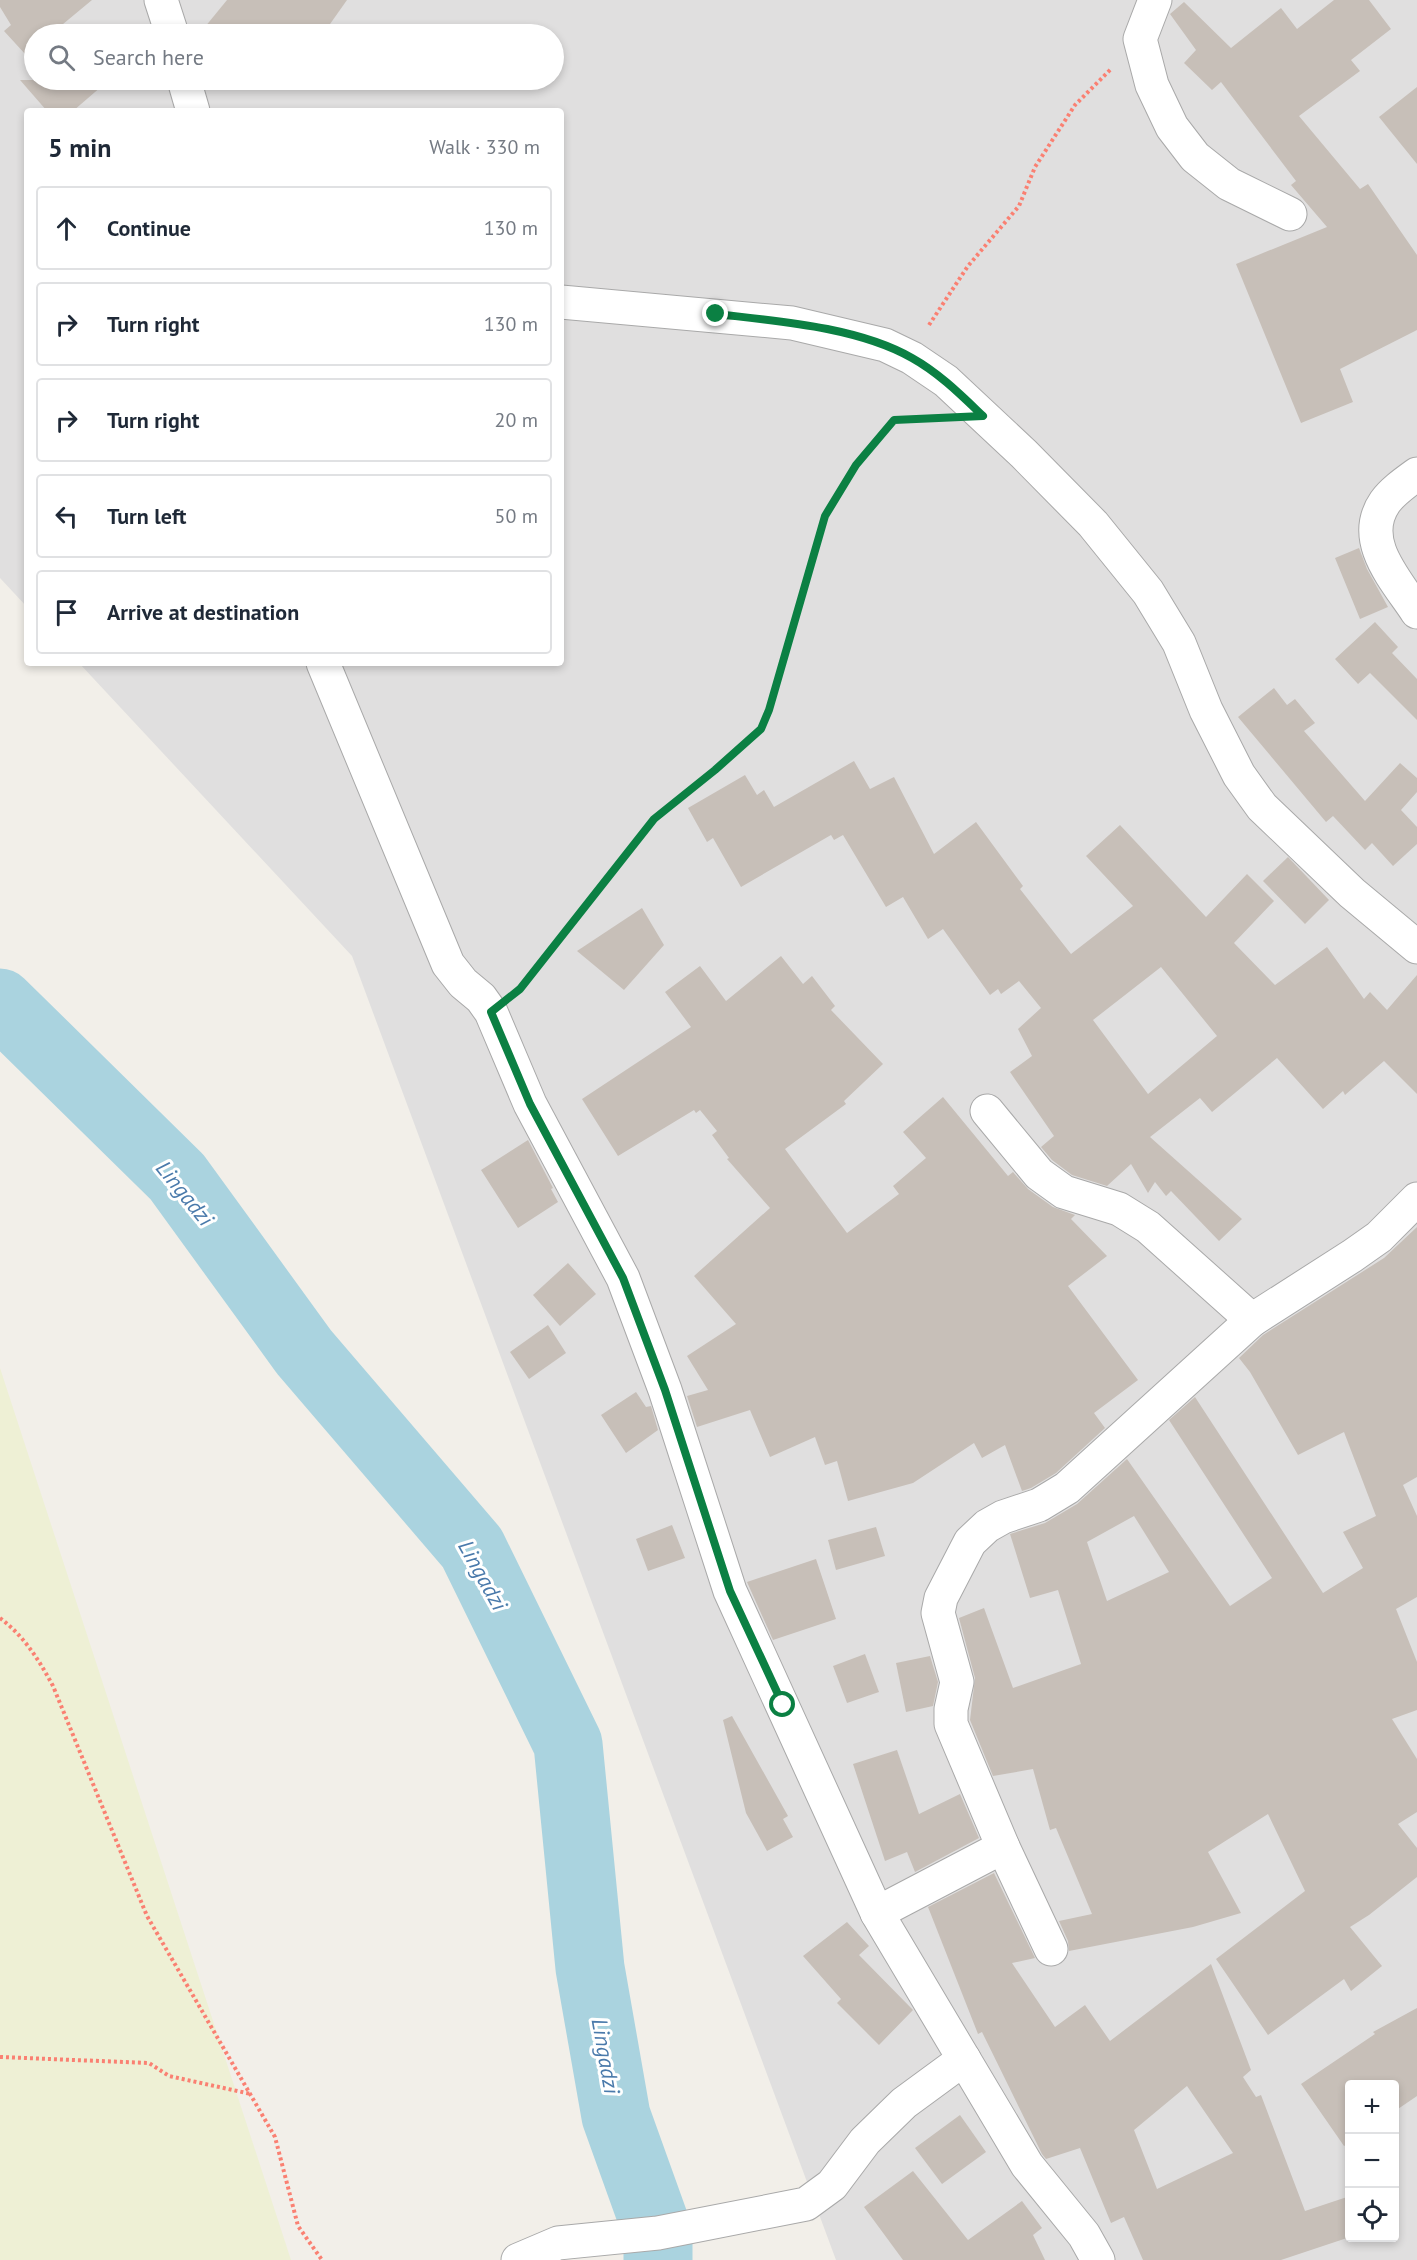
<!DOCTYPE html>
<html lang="en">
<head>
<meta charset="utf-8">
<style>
	body { margin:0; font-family:"PT Sans",sans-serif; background:#f6f6f7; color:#1f2937 }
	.controls { position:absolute; right:18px; bottom:18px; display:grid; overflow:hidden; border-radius:6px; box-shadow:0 3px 9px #0003 }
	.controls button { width:54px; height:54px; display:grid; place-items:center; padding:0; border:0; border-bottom:2px solid #e0e1e3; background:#fff; color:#1f2937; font:30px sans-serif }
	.stop { position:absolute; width:18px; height:18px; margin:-14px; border:4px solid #0b8043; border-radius:50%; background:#fff }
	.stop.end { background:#0b8043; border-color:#fff; box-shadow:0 2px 6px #0008 }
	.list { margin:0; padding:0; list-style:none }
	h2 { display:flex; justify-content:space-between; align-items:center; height:78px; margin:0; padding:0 24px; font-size:26px }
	h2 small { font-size:20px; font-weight:400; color:#747a83 }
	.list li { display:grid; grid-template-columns:39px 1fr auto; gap:18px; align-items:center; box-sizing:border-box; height:84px; margin:0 12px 12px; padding:0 12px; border:2px solid #e0e1e3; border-radius:6px }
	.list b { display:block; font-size:22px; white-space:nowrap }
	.list em { font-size:20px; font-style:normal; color:#747a83 }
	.icon { flex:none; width:33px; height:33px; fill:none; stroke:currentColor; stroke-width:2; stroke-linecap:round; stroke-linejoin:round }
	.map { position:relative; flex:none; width:1417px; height:2260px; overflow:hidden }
	.search { position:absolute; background:#fff; box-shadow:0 3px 9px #0003; left:24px; top:24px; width:540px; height:66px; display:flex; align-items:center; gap:15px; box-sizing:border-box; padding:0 21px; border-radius:33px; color:#747a83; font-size:22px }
	.panel { position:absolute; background:#fff; box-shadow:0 3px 9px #0003; left:24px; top:108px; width:540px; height:558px; border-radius:6px }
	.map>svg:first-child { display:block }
	.residential { fill:#e0dfdf; fill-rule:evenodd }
	.farmland { fill:#eef0d5 }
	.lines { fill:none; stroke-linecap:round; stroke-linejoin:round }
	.river { stroke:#aad3df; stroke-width:69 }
	.building { fill:#c7bfb8; fill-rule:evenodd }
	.street-casing { stroke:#a9a9a9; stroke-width:35 }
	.path { stroke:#fa8072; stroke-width:4; stroke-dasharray:3 3; stroke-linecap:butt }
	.street { stroke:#fff; stroke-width:33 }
	.route { stroke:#0b8043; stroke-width:8 }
	.labels { text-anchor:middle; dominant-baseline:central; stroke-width:6; stroke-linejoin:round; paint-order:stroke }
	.water-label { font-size:22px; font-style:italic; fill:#4a7aab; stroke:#fff }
</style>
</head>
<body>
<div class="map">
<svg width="1417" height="2260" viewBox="0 0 1417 2260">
	<rect width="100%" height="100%" fill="#f2efe9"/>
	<path class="residential" d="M0,0H1417V2260H836L352,956L79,663H561V111H27V607L0,578ZM34,34H554V80H34ZM1350,2084H1394V2238H1350Z"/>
	<polygon class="farmland" points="0,1368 291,2260 0,2260"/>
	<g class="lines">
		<polyline class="river" points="0,1003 177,1177 304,1352 472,1548 568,1744 590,1968 616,2116 658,2233 658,2260"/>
	</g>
	<g class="building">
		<polygon points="0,0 92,0 51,34 34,34 34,48 26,55 4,31 11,25 0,7"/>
		<polygon points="227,0 347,0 323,34 202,34 200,33"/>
		<polygon points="1334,0 1369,0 1391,29 1351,60 1360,71 1299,116 1360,189 1368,184 1417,255 1417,330 1340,369 1353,402 1301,423 1236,264 1327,227 1291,185 1296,181 1221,82 1212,90 1184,63 1196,50 1170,14 1184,2 1231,48 1281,8 1297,29"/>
		<polygon points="20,80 109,80 73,111 47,111"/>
		<polygon points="1417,87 1417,164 1379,117"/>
		<polygon points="1359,548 1367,569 1388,607 1360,619 1335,558"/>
		<polygon points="1375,622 1398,647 1392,653 1417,679 1417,720 1370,673 1358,684 1335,659"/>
		<polygon points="1274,688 1287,705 1295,699 1315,723 1304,731 1365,801 1400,763 1417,778 1417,792 1401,810 1417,827 1417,844 1393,866 1372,843 1365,850 1333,816 1326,822 1238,717"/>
		<path d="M854,761L870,789L894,777L934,854L976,822L1023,886L1020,889L1071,954L1133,906L1086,856L1120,825L1206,917L1247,874L1274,901L1234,943L1275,985L1327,947L1364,999L1370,992L1387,1010L1417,975V1094L1384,1061L1345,1095L1343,1091L1323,1109L1277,1058L1212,1112L1200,1098L1150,1137L1242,1219L1219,1241L1171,1191L1166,1196L1155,1182L1148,1193L1131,1164L1107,1186L1072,1175L1052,1160L1041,1147L1054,1136L1010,1072L1032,1056L1018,1029L1041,1008L1019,981L1001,994L998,989L990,995L943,929L928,939L903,897L886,907L843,835L834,840L831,835L741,887L713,838L707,842L688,808L745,775L757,795L764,790L774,807ZM1161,967L1217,1036L1148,1094L1093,1020Z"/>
		<polygon points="1288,857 1329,900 1305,924 1263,881"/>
		<polygon points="642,908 664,945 624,990 577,951"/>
		<polygon points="781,956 803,984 812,976 835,1006 831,1010 883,1064 844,1101 846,1104 785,1149 847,1233 899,1194 893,1186 926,1158 903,1132 943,1097 1008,1176 1013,1172 1028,1189 1053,1207 1075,1215 1071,1219 1107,1256 1068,1286 1138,1380 1094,1413 1105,1428 1056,1473 1031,1488 1022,1491 1005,1445 982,1458 974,1443 913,1483 848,1501 837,1461 825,1465 815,1437 770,1457 750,1410 697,1427 687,1396 708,1390 687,1356 736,1324 694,1276 770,1208 727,1159 729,1158 712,1135 717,1131 700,1110 696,1113 694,1110 618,1156 582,1099 691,1027 665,992 700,966 726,1001"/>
		<polygon points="528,1140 553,1188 551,1189 558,1202 518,1228 481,1170"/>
		<path d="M1417,1227V1477L1403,1485L1417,1516V1597L1396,1609L1417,1662V1710L1392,1719L1417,1759V1812L1398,1824L1417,1848V1877L1369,1915L1350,1927L1382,1966L1351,1991L1344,1979L1268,2035L1216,1959L1305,1891L1268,1814L1208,1852L1241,1913L1193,1927L1069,1951L1068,1941L1059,1921L1092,1914L1056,1828L1050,1830L1033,1769L993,1776L970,1720L975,1678L959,1618L984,1608L1013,1688L1081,1664L1058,1590L1030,1598L1010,1534L1045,1523L1077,1504L1127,1459L1230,1606L1272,1578L1169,1420L1195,1397L1323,1593L1363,1568L1343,1532L1376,1516L1344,1432L1298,1455L1250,1372L1239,1358L1263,1335L1384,1258ZM1134,1516L1169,1572L1107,1601L1087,1542Z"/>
		<polygon points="568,1263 596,1294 560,1326 533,1295"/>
		<polygon points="548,1325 566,1353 529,1379 510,1352"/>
		<polygon points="636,1392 646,1407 651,1406 658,1430 626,1453 601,1415"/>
		<polygon points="672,1525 685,1558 648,1571 636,1539"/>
		<polygon points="876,1527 885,1556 836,1570 828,1540"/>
		<polygon points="816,1559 836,1619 773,1640 747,1582"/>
		<polygon points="865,1654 879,1692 847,1703 833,1666"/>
		<polygon points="930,1656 938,1682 933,1706 906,1712 896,1663"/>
		<polygon points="732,1716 788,1816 783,1819 793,1837 767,1851 746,1813 723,1720"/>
		<polygon points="897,1750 919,1814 960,1794 979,1838 915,1872 907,1852 885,1861 853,1764"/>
		<path d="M994,1873L1035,1958L1012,1963L1055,2027L1085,2005L1110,2041L1211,1964L1251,2070L1243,2077L1256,2097L1261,2095L1305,2211L1350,2196V2237L1281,2260H1143L1124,2217L1111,2223L1080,2148L1046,2159L1042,2154L982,2032L978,2034L928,1907ZM1187,2086L1233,2153L1157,2189L1134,2130Z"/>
		<polygon points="847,1922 869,1946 859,1955 913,2010 879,2045 837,2003 841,1999 803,1956"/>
		<polygon points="1417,2008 1417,2096 1395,2111 1395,2085 1350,2085 1350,2143 1344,2146 1301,2084 1375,2034 1373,2032"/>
		<polygon points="960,2115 986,2152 942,2184 915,2148"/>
		<polygon points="913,2171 968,2240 1022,2201 1042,2228 1033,2235 1045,2260 903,2260 864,2207"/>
	</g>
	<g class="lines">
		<defs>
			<g id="street">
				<polyline points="161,0 172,34"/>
				<polyline points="1155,0 1140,39 1152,85 1172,127 1195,157 1229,184 1290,214"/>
				<polyline points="184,80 193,111"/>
				<polyline points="561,302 792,323 885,345 912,358 946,381 1024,454 1093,524 1148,592 1179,643 1206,710 1239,775 1262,807 1352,893 1417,947"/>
				<path d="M1417,474C1406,482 1393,491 1385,502C1358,541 1397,581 1417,612"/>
				<polyline points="323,663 448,964 463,983 481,998 491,1012 530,1104 623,1278 665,1390 730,1591 877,1913 1027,2165 1084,2235 1098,2260"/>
				<polyline points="987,1111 1039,1174 1064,1192 1119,1209 1148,1227 1252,1320"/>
				<polyline points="877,1913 1003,1847"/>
				<polyline points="1051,1949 1003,1847 951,1724 951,1709 957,1682 938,1613 941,1598 970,1542 987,1526 1003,1517 1039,1505 1067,1488 1252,1320 1352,1256 1379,1237 1417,1199"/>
				<polyline points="518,2260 558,2243 658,2233 806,2204 832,2185 865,2141 904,2103 964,2059"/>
			</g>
		</defs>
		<use href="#street" class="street-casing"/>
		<g class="path">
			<polyline points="929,325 968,266 1019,206 1035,167 1075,105 1111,69"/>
			<polyline points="519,990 654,819 715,770 761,729 769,710 825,516 856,465 894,420 931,418"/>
			<path d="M0,1618C24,1636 39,1660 53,1686L147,1916L275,2137L298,2226L322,2260"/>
			<polyline points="0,2057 149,2063 169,2076 251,2094"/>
		</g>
		<use href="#street" class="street"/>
	</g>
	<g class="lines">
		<path class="route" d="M716,314C777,321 858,327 912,358C939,373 961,395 983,416L894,420L856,465L825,516L769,710L761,729L715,770L654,819L520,989L491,1012L530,1104L623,1278L665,1390L730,1591L783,1705"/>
	</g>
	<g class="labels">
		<g class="water-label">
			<text transform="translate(185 1193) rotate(51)">Lingadzi</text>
			<text transform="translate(483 1575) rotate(61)">Lingadzi</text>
			<text transform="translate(606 2056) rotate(80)">Lingadzi</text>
		</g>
	</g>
</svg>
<div class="controls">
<button>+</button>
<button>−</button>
<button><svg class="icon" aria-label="locate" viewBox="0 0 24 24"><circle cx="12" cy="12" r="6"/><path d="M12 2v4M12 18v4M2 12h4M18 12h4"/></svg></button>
</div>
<div class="stop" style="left:783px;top:1705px"></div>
<div class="stop end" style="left:716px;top:314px"></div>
<div class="search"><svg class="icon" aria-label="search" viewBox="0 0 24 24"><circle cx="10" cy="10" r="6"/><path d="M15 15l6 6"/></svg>Search here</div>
<section class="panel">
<h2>5 min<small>Walk · 330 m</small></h2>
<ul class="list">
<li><svg class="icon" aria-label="ahead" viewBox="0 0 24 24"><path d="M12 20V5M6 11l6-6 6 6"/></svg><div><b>Continue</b></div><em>130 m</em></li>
<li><svg class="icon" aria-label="right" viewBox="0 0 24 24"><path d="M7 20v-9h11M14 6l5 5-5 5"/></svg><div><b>Turn right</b></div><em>130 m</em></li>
<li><svg class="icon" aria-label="right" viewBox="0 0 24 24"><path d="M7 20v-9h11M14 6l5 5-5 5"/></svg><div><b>Turn right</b></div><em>20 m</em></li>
<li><svg class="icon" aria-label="left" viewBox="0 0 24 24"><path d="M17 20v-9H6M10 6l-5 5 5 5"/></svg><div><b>Turn left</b></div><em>50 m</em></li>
<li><svg class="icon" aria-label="arrive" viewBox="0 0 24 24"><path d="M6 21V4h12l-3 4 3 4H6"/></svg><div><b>Arrive at destination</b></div></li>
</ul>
</section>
</div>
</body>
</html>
